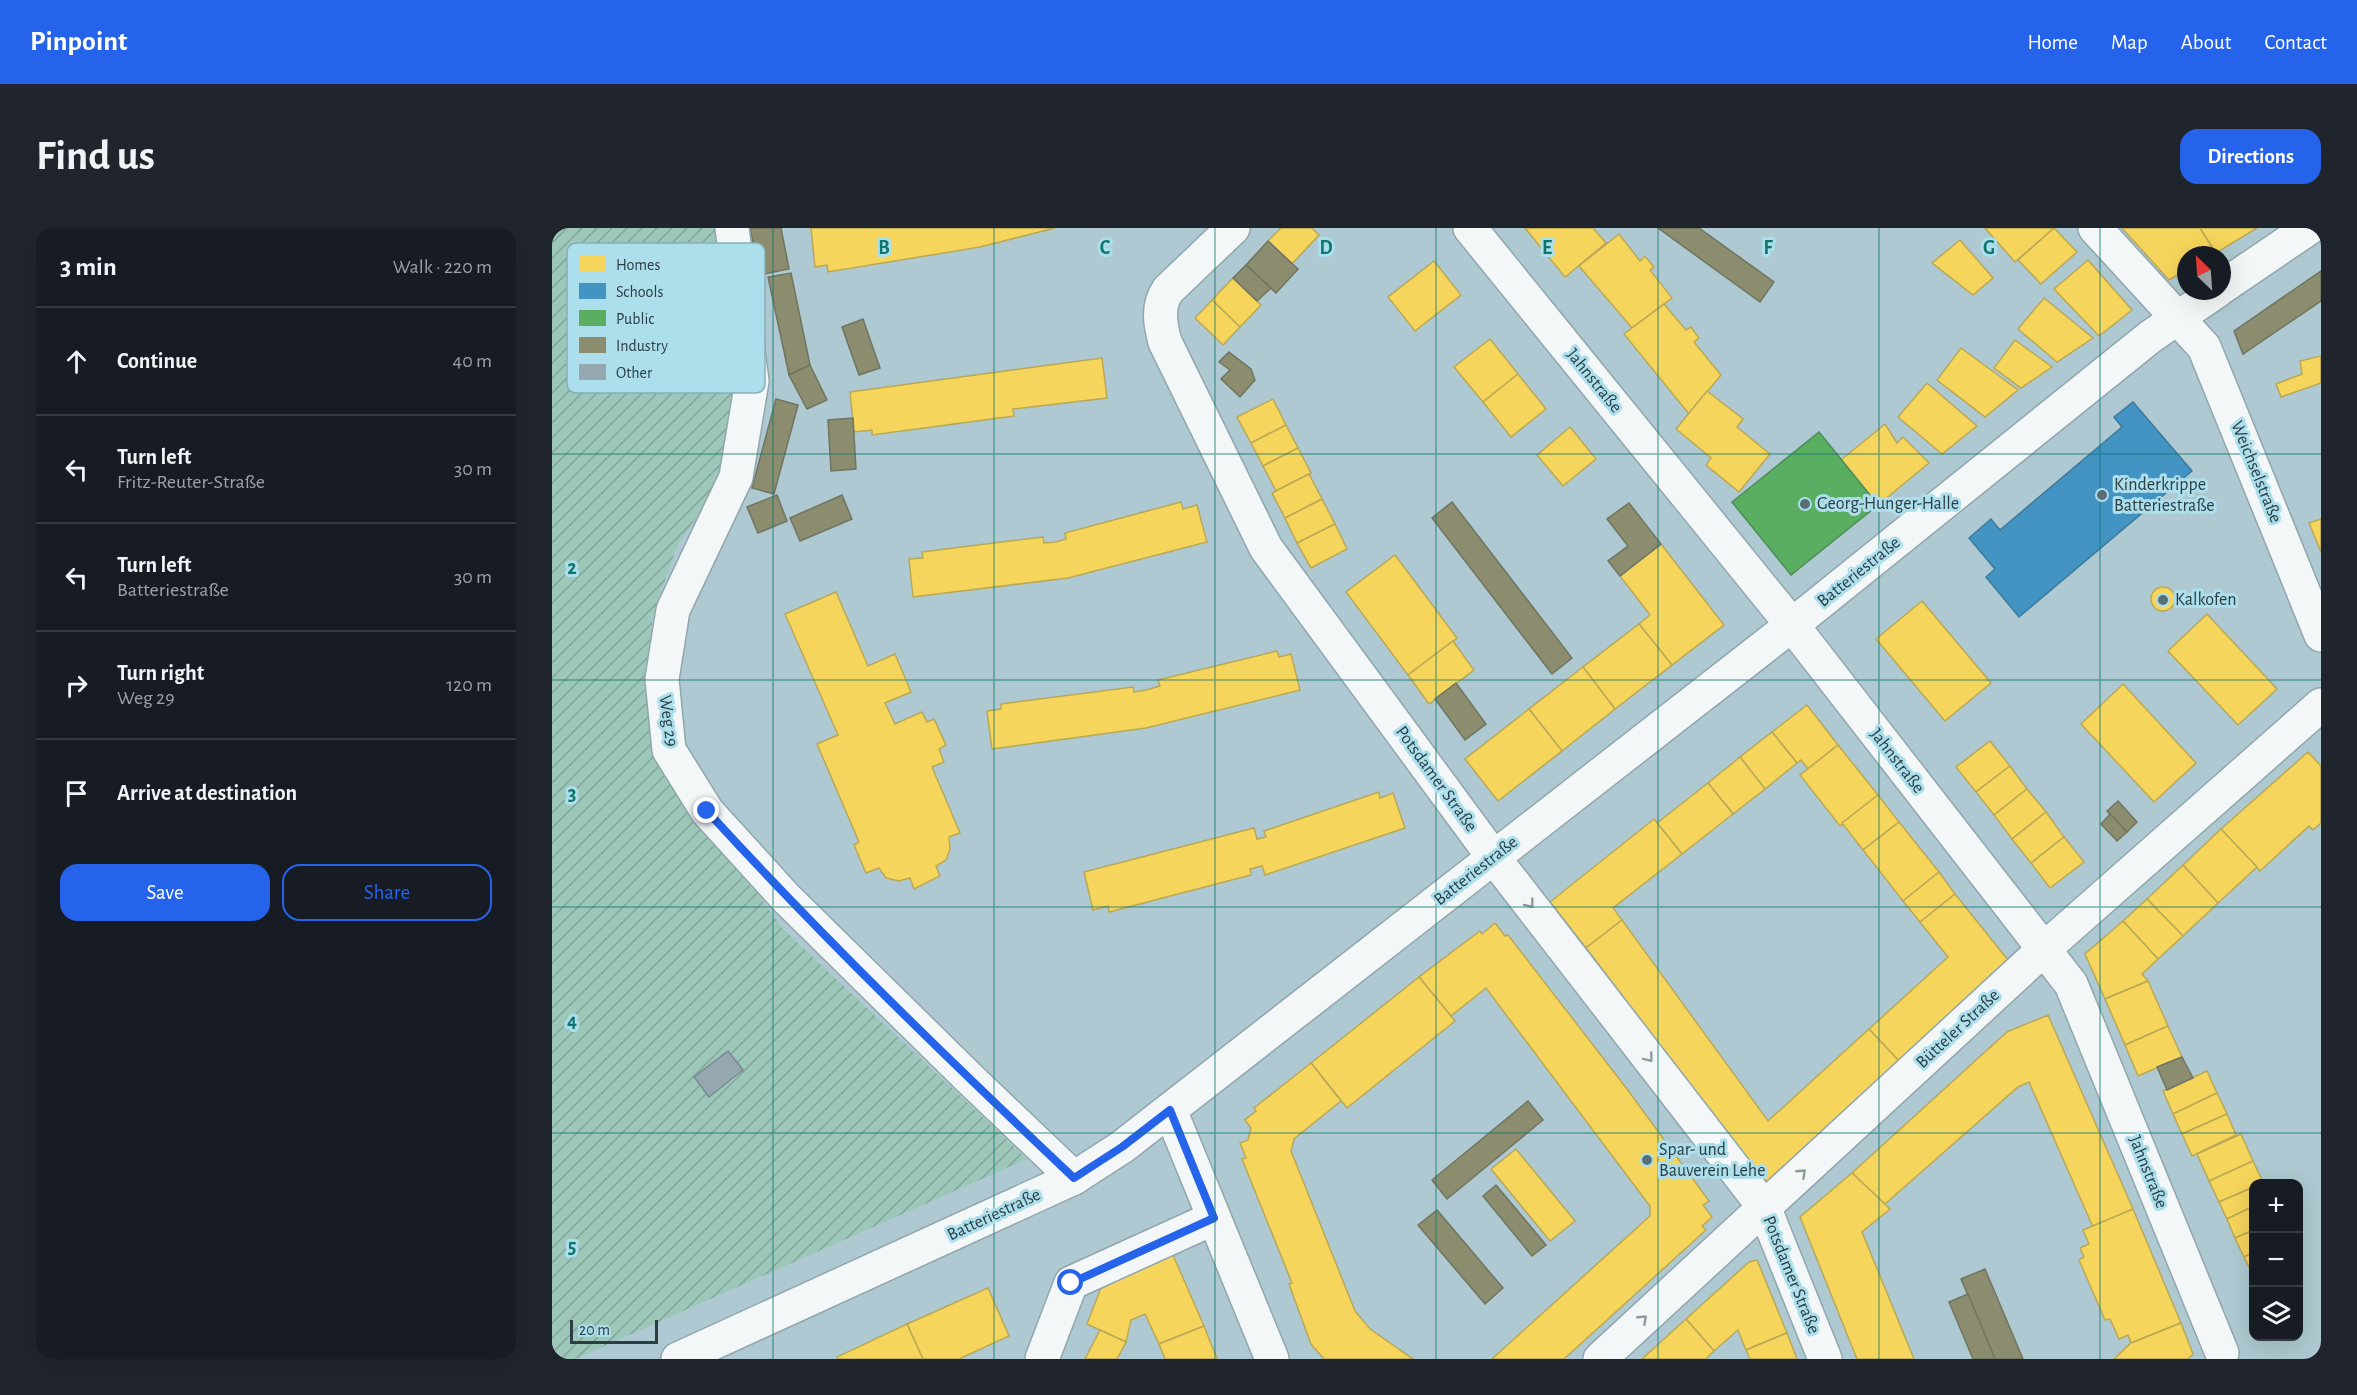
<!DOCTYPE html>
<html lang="en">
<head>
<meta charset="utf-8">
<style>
	body { margin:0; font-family:"Alegreya Sans",sans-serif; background:#20242c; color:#f1f3f6 }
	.controls { position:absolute; right:18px; bottom:18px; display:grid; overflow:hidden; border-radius:12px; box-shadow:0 6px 24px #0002 }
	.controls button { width:54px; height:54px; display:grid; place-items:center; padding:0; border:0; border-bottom:2px solid #363941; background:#171b24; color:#f1f3f6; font:30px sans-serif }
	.compass { position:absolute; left:1625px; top:18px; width:54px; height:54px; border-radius:50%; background:#171b24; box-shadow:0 6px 24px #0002; rotate:335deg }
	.scale { position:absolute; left:18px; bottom:15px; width:88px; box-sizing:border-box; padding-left:6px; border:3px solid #2a3e44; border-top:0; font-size:16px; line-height:21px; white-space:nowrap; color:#2a3e44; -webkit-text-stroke:4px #acdeec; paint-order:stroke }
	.stop { position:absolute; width:18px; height:18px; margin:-14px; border:4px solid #2563eb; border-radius:50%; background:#fff }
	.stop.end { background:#2563eb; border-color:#fff; box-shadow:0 2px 6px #0008 }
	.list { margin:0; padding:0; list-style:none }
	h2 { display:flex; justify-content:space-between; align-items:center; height:78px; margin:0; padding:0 24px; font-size:26px }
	h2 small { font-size:20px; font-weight:400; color:#9ea1a6 }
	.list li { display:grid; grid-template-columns:39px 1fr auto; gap:18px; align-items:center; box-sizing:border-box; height:108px; padding:0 24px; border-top:2px solid #363941 }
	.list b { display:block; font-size:22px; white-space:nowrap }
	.list p { margin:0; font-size:20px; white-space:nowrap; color:#9ea1a6 }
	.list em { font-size:20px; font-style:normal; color:#9ea1a6 }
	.actions { display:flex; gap:12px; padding:18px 24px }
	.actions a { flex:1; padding:14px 0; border:2px solid #2563eb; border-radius:18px; text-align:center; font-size:21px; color:#2563eb }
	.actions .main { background:#2563eb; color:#fff }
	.icon { flex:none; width:33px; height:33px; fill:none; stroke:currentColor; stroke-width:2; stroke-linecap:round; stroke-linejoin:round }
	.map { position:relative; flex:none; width:1769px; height:1131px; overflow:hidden; border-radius:18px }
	header { display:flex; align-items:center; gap:36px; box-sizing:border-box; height:84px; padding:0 30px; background:#2563eb; color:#fff }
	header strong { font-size:28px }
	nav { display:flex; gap:33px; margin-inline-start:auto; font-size:21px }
	.intro { display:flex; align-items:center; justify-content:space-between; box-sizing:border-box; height:144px; padding:0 36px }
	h1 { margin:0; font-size:42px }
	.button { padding:15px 27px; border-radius:18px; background:#2563eb; color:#fff; font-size:21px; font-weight:700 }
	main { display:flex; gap:36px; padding:0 36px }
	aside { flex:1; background:#171b24; border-radius:18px; box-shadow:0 6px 24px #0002 }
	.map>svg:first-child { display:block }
	.garden { fill:url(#garden-furrows) }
	.homes { fill:#f6d55c; stroke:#b9a855; stroke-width:1.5 }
	.schools { fill:#4393c3; stroke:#3c7a9d; stroke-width:1.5 }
	.public { fill:#5aae61; stroke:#4c8c58; stroke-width:1.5 }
	.industry { fill:#8c8c6e; stroke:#6f7561; stroke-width:1.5 }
	.building { fill:#95a8b0; stroke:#788a92; stroke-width:1.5 }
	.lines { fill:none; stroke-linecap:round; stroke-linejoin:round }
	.minor-casing { stroke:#91a6ac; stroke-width:36 }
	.minor { stroke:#f3f7f8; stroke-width:33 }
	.oneway { stroke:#8e9a9e }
	.route { stroke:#2563eb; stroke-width:8 }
	.grid { fill:none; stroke:#0f766e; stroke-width:1.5; stroke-opacity:0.55 }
	.poi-dot { fill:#586f75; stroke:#acdeec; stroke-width:2 }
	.labels { text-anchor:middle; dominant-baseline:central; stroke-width:6; stroke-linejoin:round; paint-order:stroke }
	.street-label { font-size:18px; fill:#2a3e44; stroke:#acdeec }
	.poi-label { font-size:18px; fill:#2a3e44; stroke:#acdeec; text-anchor:start }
	.key { fill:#acdeec; stroke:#85aeba; stroke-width:1.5 }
	.key-label { font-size:16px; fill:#2a3e44 }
	.grid-label { font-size:20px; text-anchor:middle; font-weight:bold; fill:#0f766e; stroke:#acdeec; stroke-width:6; stroke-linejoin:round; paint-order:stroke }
</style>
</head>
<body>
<header>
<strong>Pinpoint</strong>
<nav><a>Home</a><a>Map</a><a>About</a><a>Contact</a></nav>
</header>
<div class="intro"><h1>Find us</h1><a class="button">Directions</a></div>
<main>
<aside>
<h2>3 min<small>Walk · 220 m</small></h2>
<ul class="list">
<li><svg class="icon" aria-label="ahead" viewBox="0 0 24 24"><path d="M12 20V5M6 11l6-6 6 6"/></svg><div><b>Continue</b></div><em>40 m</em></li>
<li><svg class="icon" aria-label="left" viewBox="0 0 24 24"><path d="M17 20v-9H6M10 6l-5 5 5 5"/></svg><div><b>Turn left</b><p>Fritz-Reuter-Straße</p></div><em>30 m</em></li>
<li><svg class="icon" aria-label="left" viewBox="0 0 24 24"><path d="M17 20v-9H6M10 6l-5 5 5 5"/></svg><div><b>Turn left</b><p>Batteriestraße</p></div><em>30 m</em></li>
<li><svg class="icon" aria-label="right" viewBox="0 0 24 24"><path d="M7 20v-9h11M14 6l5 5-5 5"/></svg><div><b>Turn right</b><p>Weg 29</p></div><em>120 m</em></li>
<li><svg class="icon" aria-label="arrive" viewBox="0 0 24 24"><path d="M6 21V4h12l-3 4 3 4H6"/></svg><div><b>Arrive at destination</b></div></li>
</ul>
<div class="actions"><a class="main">Save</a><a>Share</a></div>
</aside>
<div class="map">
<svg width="1769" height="1131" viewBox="0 0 1769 1131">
	<defs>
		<pattern id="garden-furrows" width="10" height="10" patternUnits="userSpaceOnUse" patternTransform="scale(1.5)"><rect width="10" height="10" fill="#9dc8b9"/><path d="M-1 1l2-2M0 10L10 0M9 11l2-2" fill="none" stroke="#80a498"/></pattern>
	</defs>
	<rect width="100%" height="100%" fill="#aec9d1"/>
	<polygon class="garden" points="0,0 164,0 190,157 165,260 126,316 101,386 92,458 103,516 146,584 231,701 475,931 23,1131 0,1131"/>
	<g class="homes">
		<polygon points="259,0 503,0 428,19 276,44 275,37 263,39"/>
		<polygon points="729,0 760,0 767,7 740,36 716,13"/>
		<polygon points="973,0 1041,0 1054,15 1013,49"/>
		<polygon points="1433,0 1502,0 1463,34"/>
		<polygon points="1502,0 1525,24 1489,56 1466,32"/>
		<polygon points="1570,0 1648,0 1664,25 1634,27 1634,42 1617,52"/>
		<polygon points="1648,0 1705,0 1664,25"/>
		<polygon points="1067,6 1088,33 1093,28 1102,39 1098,42 1120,70 1080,100 1027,38"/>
		<polygon points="1408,12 1441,50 1421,67 1380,35"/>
		<polygon points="1536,32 1580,82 1547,108 1502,61"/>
		<polygon points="882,33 909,67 863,103 836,69"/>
		<polygon points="681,50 709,77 688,99 660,72"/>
		<polygon points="1492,70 1541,110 1505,134 1466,101"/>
		<polygon points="660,72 688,99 671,117 643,90"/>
		<polygon points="1112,76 1134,102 1139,99 1147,110 1142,114 1169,147 1137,186 1072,106"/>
		<polygon points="938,111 966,146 931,174 902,139"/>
		<polygon points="1463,112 1500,139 1469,160 1442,140"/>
		<polygon points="1409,120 1466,162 1433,189 1385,152"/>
		<polygon points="1769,128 1769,155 1729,169 1724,156 1750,146 1748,133"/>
		<polygon points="550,130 555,170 461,181 462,188 320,207 320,202 302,204 298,164"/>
		<polygon points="966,146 994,181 959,209 931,174"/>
		<polygon points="1375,155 1425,198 1390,226 1346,189"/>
		<polygon points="1155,163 1191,191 1185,199 1218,226 1187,264 1154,237 1159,230 1124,201"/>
		<polygon points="721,171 734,197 699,215 685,189"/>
		<polygon points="1333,196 1345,215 1351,209 1377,235 1326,277 1289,232"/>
		<polygon points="734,197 746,220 711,238 699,215"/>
		<polygon points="1018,199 1044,231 1011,258 985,227"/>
		<polygon points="746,220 759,245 724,263 711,238"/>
		<polygon points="757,246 770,271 733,290 720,265"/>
		<polygon points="770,271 783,296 745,315 733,290"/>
		<polygon points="629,274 631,281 645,277 655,314 516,350 361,369 357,331 371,330 370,324 491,309 492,315 504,314 514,311 513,305"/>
		<polygon points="1769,291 1769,324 1757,295"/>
		<polygon points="783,296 795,321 759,340 745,315"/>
		<polygon points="1109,316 1172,397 1120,437 1087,396 1098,387 1068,348"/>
		<polygon points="843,327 905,410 856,447 794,364"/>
		<circle cx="1611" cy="371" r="12"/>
		<polygon points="284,364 316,438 343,426 359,464 333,475 343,496 370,484 375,494 382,491 394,517 387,521 392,534 380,539 408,605 397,609 398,621 394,632 384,638 388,648 362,661 358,650 347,653 334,650 327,640 314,645 302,617 307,614 265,516 286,507 233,386"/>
		<polygon points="1370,373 1439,455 1393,493 1324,411"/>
		<polygon points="1655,386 1725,461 1686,497 1616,423"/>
		<polygon points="1087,396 1120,437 1063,481 1031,439"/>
		<polygon points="901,413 922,442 877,476 856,447"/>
		<polygon points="725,423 727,429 739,426 748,462 594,500 440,521 435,483 449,481 449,476 581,459 582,464 594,462 608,458 606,452"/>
		<polygon points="1031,439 1063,481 1010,523 977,481"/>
		<polygon points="1571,456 1644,535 1602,574 1529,496"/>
		<polygon points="1255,477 1286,517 1256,541 1249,532 1245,535 1220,504"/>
		<polygon points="977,481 1010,523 946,573 913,531"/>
		<polygon points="1220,504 1245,535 1213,561 1188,529"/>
		<polygon points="1438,513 1458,538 1424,564 1404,539"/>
		<polygon points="1286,517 1326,567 1288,598 1248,547"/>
		<polygon points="1756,524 1769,538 1769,595 1761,602 1757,598 1708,643 1669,601"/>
		<polygon points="1188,529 1213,561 1181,586 1156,555"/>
		<polygon points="1458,538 1475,561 1442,587 1424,564"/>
		<polygon points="1156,555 1181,586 1130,626 1105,595"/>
		<polygon points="1475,561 1494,584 1460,611 1442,587"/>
		<polygon points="827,564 828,570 841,565 853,600 713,647 710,638 698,641 699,647 557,684 556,678 541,682 532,644 702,600 705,611 714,609 712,603"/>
		<polygon points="1326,567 1347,594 1311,622 1290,595"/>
		<polygon points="1494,584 1512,609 1479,635 1460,611"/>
		<polygon points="1102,591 1130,626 1061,680 1070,692 1034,720 998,674"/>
		<polygon points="1347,594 1387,644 1351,673 1311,622"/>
		<polygon points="1669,601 1705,639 1666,675 1631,637"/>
		<polygon points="1512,609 1532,634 1498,660 1479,635"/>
		<polygon points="1631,637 1666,675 1631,708 1595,671"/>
		<polygon points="1387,644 1403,666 1368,694 1351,673"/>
		<polygon points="1403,666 1456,732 1347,833 1317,801 1396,729 1368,694"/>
		<polygon points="1595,671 1631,708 1606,731 1571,693"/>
		<polygon points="1070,692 1216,893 1317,801 1347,833 1213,955 1034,720"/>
		<polygon points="1571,693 1606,731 1590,746 1596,753 1553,771 1533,726"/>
		<polygon points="943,695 953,708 956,707 1075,861 1157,973 1151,977 1160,989 1150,998 1154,1002 1012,1131 940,1131 1098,988 1098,978 934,760 899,788 867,749 928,703 930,706"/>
		<polygon points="867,749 903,793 795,880 759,835"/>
		<polygon points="1596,753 1616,798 1573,817 1553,771"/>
		<polygon points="1496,787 1581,981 1541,999 1477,854 1466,859 1333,976 1300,945 1455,804"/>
		<polygon points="1616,798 1630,829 1586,848 1573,817"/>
		<polygon points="759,835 789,873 742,911 739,923 803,1083 818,1101 861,1131 772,1131 759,1116 737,1056 740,1055 690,931 694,930 688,915 696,912 699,900 693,892 704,883 702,880"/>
		<polygon points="1655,843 1665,865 1621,886 1611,863"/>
		<polygon points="1665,865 1675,886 1630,906 1621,886"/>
		<polygon points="1675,886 1684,907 1640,928 1630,906"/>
		<polygon points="1689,906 1701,933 1657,953 1645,926"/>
		<polygon points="964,921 1023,993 998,1013 939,941"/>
		<polygon points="1701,933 1711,954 1702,956 1702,959 1667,974 1657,953"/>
		<polygon points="1300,945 1338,981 1310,1004 1362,1131 1305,1131 1248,989"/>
		<polygon points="1702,959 1702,978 1675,991 1667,974"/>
		<polygon points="1702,978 1702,1002 1683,1010 1675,991"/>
		<polygon points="1581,981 1629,1095 1579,1115 1576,1107 1567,1111 1558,1091 1553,1092 1527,1032 1532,1029 1528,1020 1537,1016 1531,1002"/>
		<polygon points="1702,1002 1702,1024 1692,1029 1683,1010"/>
		<polygon points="1702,1024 1702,1049 1692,1029"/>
		<polygon points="621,1027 652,1098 607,1116 593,1086 579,1092 574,1114 535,1096 550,1057"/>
		<polygon points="1205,1032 1235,1105 1194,1122 1186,1102 1162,1123 1134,1091 1197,1034"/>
		<polygon points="436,1060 457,1108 407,1131 371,1131 355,1096"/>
		<polygon points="1134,1091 1162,1123 1154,1131 1090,1131"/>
		<polygon points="1629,1095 1641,1126 1636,1131 1562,1131 1579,1115"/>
		<polygon points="355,1096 371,1131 286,1131 285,1129"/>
		<polygon points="652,1098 665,1131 613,1131 607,1116"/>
		<polygon points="548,1102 574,1114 565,1131 533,1131"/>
		<polygon points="1235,1105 1245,1131 1198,1131 1194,1122"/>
	</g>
	<polygon class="schools" points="1581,174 1640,243 1467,389 1434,349 1443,341 1417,310 1439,291 1448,302 1570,199 1562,189"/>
	<polygon class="public" points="1267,204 1326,277 1239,347 1180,274"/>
	<g class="industry">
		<polygon points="198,0 229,0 237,41 208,47"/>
		<polygon points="1106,0 1147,0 1222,54 1208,74"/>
		<polygon points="716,13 746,41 724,65 694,37"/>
		<polygon points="694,37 719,60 705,73 681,50"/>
		<polygon points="1769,43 1769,73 1691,126 1682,103"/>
		<polygon points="239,45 258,137 237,147 216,49"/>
		<polygon points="311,91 328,140 307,147 290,99"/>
		<polygon points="677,124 699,141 703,152 688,169 669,151 678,142 667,134"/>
		<polygon points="258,137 275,172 255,181 237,147"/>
		<polygon points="224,171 246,177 222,266 200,260"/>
		<polygon points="301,190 304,241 279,243 276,192"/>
		<polygon points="225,267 235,293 206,305 195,279"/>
		<polygon points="290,267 300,291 248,313 238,290"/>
		<polygon points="900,274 1020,430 1000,446 880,290"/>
		<polygon points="1077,275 1109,316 1068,348 1056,333 1076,318 1055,291"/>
		<polygon points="904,455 934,496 913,512 883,471"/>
		<polygon points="1566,573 1585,594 1575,604 1555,583"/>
		<polygon points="1558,586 1575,604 1565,613 1549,596"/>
		<polygon points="1630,829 1641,850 1615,862 1605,839"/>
		<polygon points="976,873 991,892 895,971 880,952"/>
		<polygon points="944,957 994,1017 980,1028 931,968"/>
		<polygon points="885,982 951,1060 933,1076 866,997"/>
		<polygon points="1433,1041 1471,1131 1443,1131 1409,1051"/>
		<polygon points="1416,1066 1443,1131 1421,1131 1397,1074"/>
	</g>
	<polygon class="building" points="176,823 191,842 157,869 142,849"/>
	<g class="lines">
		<defs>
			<g id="minor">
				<polyline points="180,0 200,153 184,249 121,382 110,451 117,522 155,583 234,670 417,850 522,950"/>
				<path d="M681,0L616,62C605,78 608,96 613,114L714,320L942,630L1212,979L1273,1131"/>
				<polyline points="918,0 1240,397 1519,756 1670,1125"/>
				<polyline points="1543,0 1652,119 1769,407"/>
				<polyline points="1670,59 1757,0"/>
				<polyline points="618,882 720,1131"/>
				<polyline points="126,1131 522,950 570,919 1240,397 1598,109 1665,63"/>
				<polyline points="490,1131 519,1055 662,990"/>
				<polyline points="1048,1131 1491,722 1769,477"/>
			</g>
		</defs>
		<use href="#minor" class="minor-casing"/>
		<use href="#minor" class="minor"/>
	</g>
	<defs><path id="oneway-chevron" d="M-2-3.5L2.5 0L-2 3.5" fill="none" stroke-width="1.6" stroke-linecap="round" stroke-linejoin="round" transform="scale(1.5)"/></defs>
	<g class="oneway">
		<use href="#oneway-chevron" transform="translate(978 676) rotate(52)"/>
		<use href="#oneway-chevron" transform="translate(1097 830) rotate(52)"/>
		<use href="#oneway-chevron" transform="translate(1250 945) rotate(-43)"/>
		<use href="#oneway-chevron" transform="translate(1091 1091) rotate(-43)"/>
	</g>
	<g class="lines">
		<path class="route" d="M155,583C272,711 396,831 522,950L570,919L618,882L662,990L519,1055"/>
	</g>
	<path class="grid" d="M221,0V1131M442,0V1131M663,0V1131M884,0V1131M1106,0V1131M1327,0V1131M1548,0V1131M0,226H1769M0,452H1769M0,679H1769M0,905H1769"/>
	<g class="poi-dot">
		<circle cx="1550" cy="267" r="6"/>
		<circle cx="1253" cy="276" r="6"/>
		<circle cx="1611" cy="372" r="6"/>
		<circle cx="1095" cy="932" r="6"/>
	</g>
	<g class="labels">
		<g class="street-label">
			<text transform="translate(1042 153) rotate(51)">Jahnstraße</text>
			<text transform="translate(1704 244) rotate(68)">Weichselstraße</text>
			<text transform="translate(1307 344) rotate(-39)">Batteriestraße</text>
			<text transform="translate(116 493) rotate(82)">Weg 29</text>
			<text transform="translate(1345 533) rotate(52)">Jahnstraße</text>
			<text transform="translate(884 551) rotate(54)">Potsdamer Straße</text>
			<text transform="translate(924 643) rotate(-38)">Batteriestraße</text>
			<text transform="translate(1406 801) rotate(-43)">Bütteler Straße</text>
			<text transform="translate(1596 944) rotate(68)">Jahnstraße</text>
			<text transform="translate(442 987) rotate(-25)">Batteriestraße</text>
			<text transform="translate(1239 1047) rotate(68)">Potsdamer Straße</text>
		</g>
		<g class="poi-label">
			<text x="1562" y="257">Kinderkrippe<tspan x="1562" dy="21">Batteriestraße</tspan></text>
			<text x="1265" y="276">Georg-Hunger-Halle</text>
			<text x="1623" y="372">Kalkofen</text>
			<text x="1107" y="922">Spar- und<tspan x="1107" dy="21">Bauverein Lehe</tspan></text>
		</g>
	</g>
	<rect x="15" y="15" width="198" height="150" rx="9" class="key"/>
	<rect x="27" y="28" width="27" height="16" fill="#f6d55c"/>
	<rect x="27" y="55" width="27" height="16" fill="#4393c3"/>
	<rect x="27" y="82" width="27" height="16" fill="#5aae61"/>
	<rect x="27" y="109" width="27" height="16" fill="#8c8c6e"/>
	<rect x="27" y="136" width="27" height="16" fill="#95a8b0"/>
	<g class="key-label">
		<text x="64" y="42">Homes</text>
		<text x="64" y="69">Schools</text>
		<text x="64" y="96">Public</text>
		<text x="64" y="123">Industry</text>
		<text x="64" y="150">Other</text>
	</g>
	<g class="grid-label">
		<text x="332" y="26">B</text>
		<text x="553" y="26">C</text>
		<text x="774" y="26">D</text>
		<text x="995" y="26">E</text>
		<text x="1216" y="26">F</text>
		<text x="1437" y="26">G</text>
		<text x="20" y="346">2</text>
		<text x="20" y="572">3</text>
		<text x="20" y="799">4</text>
		<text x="20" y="1025">5</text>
	</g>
</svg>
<div class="controls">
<button>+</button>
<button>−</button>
<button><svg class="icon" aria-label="layers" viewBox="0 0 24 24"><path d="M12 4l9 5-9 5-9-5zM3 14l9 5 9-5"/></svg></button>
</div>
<svg class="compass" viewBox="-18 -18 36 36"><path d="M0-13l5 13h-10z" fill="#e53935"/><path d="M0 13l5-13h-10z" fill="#9ea1a6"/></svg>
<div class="scale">20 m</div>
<div class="stop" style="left:519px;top:1055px"></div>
<div class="stop end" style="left:155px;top:583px"></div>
</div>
</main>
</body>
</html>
